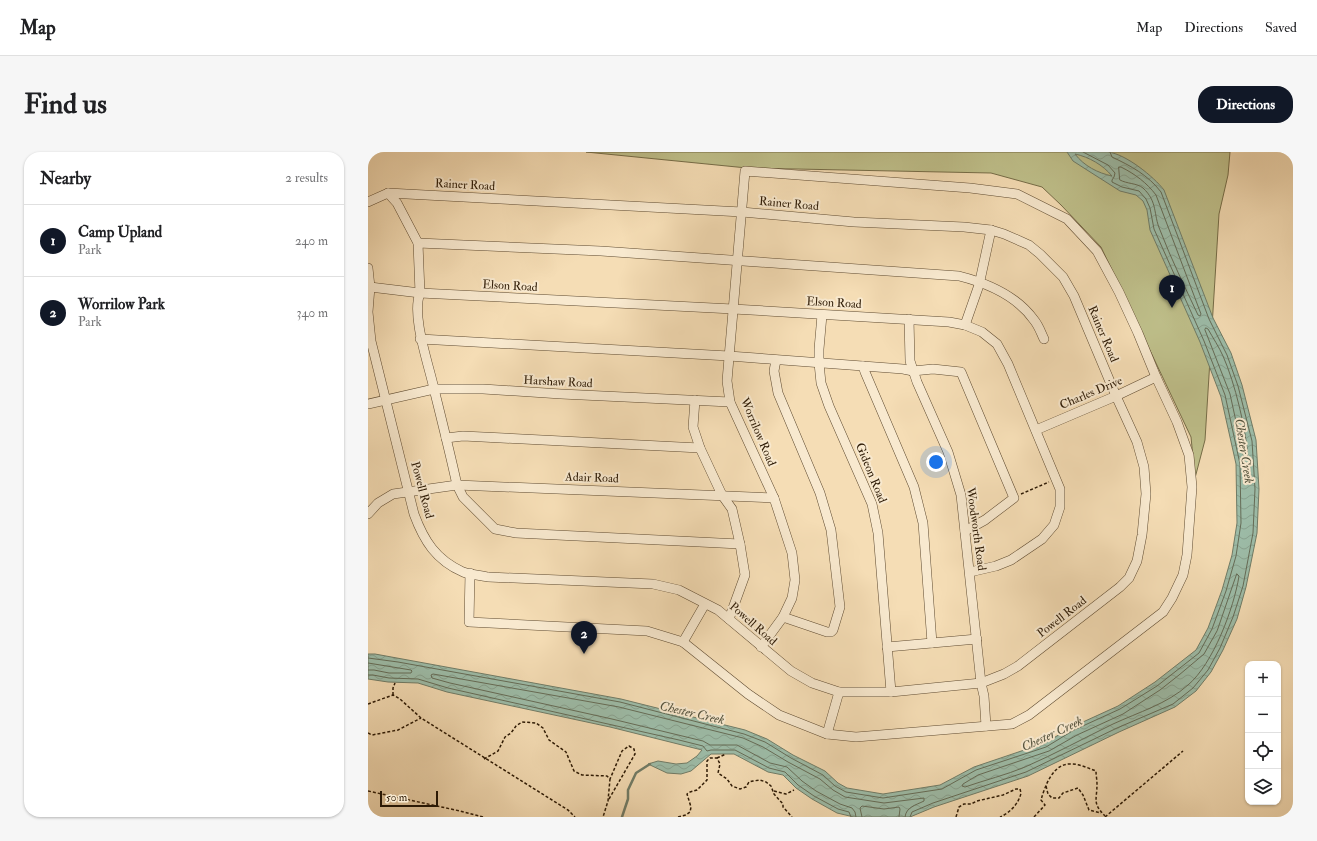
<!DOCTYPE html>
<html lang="en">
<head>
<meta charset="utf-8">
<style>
	body { margin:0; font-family:"IM FELL Double Pica",serif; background:#f6f6f6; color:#202124 }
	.controls { position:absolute; right:12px; bottom:12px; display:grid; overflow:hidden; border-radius:8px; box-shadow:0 1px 3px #0004 }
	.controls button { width:36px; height:36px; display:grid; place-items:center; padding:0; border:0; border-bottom:1px solid #e0e0e0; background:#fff; color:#202124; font:20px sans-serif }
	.scale { position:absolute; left:12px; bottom:10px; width:58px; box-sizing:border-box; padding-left:4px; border:2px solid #2d1a05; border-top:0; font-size:11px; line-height:14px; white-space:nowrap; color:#2d1a05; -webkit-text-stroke:3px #f8e9cf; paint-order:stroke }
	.you { position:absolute; left:568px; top:310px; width:14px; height:14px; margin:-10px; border:3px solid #fff; border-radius:50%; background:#1a73e8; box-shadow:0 0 0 6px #1a73e833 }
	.badge { display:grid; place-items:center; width:26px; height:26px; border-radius:50%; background:#111827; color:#fff; font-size:13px; font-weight:700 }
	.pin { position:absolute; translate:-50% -33px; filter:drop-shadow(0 1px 2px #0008) }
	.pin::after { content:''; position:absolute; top:21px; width:14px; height:12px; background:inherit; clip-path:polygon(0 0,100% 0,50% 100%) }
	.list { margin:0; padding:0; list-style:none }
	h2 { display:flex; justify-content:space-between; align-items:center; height:52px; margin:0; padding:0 16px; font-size:17px }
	h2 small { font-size:13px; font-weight:400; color:#757577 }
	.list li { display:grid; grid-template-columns:26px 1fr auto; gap:12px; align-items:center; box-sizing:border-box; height:72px; padding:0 16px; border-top:1px solid #e0e0e0 }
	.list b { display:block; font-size:15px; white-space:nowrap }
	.list p { margin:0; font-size:13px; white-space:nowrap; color:#757577 }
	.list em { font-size:13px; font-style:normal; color:#757577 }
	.icon { flex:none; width:22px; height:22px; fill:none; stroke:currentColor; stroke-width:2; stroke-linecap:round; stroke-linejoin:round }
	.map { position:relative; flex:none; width:925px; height:665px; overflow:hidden; border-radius:16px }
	header { display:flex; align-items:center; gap:24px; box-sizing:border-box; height:56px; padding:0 20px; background:#fff; border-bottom:1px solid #e0e0e0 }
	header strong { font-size:19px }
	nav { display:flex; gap:22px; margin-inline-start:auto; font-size:14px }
	.intro { display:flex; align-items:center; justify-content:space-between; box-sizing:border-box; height:96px; padding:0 24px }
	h1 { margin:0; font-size:28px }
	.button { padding:10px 18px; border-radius:16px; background:#111827; color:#fff; font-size:14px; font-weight:700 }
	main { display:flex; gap:24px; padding:0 24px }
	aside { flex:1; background:#fff; border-radius:16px; box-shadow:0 1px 3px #0004 }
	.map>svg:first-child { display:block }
	.green { fill:#bfc08b; stroke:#766d48 }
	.water { fill:url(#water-waves); stroke:#707c67; fill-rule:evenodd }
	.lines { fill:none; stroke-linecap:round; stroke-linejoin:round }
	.shore { stroke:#656c57; stroke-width:1 }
	.stream { stroke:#707c67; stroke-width:2.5 }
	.minor-casing { stroke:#5f4b31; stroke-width:10 }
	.path { stroke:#2d1a05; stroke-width:1.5; stroke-dasharray:3 2; stroke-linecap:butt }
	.minor { stroke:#f8e9cf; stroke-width:9 }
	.labels { text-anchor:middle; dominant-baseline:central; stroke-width:4; stroke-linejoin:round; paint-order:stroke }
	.street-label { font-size:12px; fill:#2d1a05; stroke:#f8e9cf }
	.water-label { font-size:13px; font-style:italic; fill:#54533e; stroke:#f8e9cf }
</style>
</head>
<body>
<header>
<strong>Map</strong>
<nav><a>Map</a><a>Directions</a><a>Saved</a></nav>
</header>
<div class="intro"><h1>Find us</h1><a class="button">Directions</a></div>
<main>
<aside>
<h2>Nearby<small>2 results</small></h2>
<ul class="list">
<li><span class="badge">1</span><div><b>Camp Upland</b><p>Park</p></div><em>240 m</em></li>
<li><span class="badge">2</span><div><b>Worrilow Park</b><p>Park</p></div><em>340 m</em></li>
</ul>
</aside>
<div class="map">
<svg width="925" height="665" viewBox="0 0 925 665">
	<defs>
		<pattern id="water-waves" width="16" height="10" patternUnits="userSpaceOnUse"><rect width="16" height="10" fill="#9dbda9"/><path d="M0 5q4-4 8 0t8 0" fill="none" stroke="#88a290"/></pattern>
	</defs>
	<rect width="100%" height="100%" fill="#f5ddb5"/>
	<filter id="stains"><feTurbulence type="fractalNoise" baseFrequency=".005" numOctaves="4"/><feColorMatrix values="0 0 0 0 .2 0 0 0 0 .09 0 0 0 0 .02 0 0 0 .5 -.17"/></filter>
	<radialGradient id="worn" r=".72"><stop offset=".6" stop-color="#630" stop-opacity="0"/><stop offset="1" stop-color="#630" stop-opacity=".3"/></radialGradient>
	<polygon class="green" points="218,0 862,0 860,23 851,62 837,288 827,326 823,285 733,95 693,53 674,35 623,21 379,16"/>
	<path class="water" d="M699,0C713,0 727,0 740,0C758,2 786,25 796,38L845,166L863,201L874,233L888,288L891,337L889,381L878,435L869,467L855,498L843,520L828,539L807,555L751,580L660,624L566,655L542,665H486L469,661L444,647L428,636L415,623L400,620L366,602H343L323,619L313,622L299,621L280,612L290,609L308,612L319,611L329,604L334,598L242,575L79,540L50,531L20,530L0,527V502H7L253,547L377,578L399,587L425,603L457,619L470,631L479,636L515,642L572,633L606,615L677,591L704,575L750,554L787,530L828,498L840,476L854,438L864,403L869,371L868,312L853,245L832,190L782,78L779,58L775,49L768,43L752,39L719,18L705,9ZM707,2C721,5 735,13 744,24C730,21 716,14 707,2Z"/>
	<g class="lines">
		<g class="shore">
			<path d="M751,15H753C767,22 779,31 788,43L833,162L832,164L830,163C817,135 803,107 792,78C785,62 790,50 775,36C769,31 759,32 752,28Z"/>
			<path d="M838,176L840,177C845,186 851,195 855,204C867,231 878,277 880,306L878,308L876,306L862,242L837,178Z"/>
			<path d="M869,422L871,424C866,456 845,512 820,533C799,552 771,560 745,572C716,586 687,602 657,615C638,623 617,628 597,635L594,634L595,632L610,623L681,599L709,583L755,562L792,538L811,523L836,502L849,479Z"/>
			<polyline points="0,506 30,510 252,550 376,582 397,590 423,606 455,623 467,634 478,640 515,646 574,637 608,618 678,595 706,578 752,557 789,534 831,501 844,477 858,439 868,404 873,371 872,312 857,243 836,189 786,77 782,56 778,47 771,39 754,35 744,30 744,28 746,25 747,21 740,13 715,0"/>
			<polyline points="0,511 43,518 44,519 43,521 21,521 6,518 0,518"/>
			<polyline points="0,523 5,523 21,526 50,527 80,536 311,588 335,594 339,599 343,598 367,598 401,616 417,620 430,633 446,644 470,657 481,660 483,665"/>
			<path d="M488,665L487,660L484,656L472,652L448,639L434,629L419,615L402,611L369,593H342L335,589L244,567L82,531L64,526L63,523L65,522L251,555L375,586L395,595L420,610L452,627L465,638L477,645L516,651L556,646V649C548,653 538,655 537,665"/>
			<polyline points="494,665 492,656 494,654 516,657 531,655 532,657 531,665"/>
			<path d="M542,665L544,660L565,651L658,620L749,576L805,552L825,536L840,518L852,496L865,465L875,434L885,381L887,337L884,289L870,234L859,203L841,167L793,40C780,23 763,14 744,5L742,0"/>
		</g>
		<polyline class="stream" points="254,665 260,647 260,638 268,621 282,612"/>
		<defs>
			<g id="minor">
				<path d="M20,41L29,51L50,91L52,141C43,164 61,213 66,237C74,269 82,301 89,333L95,345L127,377L148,381L372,392"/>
				<path d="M0,50L20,41L374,60L486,70L596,75L623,78L636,82L661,93L672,102L695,125L706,144L748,244L769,290L776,315L778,342L774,383L769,409L761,426L752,435L650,514L636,522L613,531L523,540H471L444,531L423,519L350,458L311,438L285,432L120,425C112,423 103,423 95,420C68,408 56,389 46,362L3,189L0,160L2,135L0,116"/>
				<path d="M50,91L233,99L591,124C619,131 648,143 666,168C671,174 673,181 676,187"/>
				<polyline points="2,135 52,141 365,157 581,170 597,173 614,180 629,192 640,212 692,337 692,355 686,373 674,387 643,408 628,414 602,420"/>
				<polyline points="454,163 451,197 451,211 453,231 461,254 504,352 510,381 523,540"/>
				<polyline points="541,167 542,209 549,230 580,300 593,343 613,531 616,544 618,574"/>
				<polyline points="597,173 611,133 623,78"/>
				<polyline points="52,187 361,204 535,217 545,219 565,217 593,220 646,346 617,368 597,379"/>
				<polyline points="408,208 406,219 410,241 452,341 463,378 472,455 465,478 463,480 459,480 415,465"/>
				<polyline points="495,214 497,220 546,335 555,371 564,491"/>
				<polyline points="327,248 325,275 332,296 354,343 364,357 372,392 377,423 361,467"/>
				<polyline points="0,252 66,237 115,237 193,242 362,250"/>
				<polyline points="668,278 748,244 788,225"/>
				<polyline points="78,286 95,284 332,296"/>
				<polyline points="0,362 10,351 25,342 89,333 406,346"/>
				<polyline points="102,421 101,470 279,479 315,490 380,542 411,563 459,582 488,585 644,572 661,563 795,460 804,446 815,423 819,403 824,335 821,303 809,270 788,225 770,181 751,140 729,99 699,67 649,42 602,36 377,19 359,229 362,250 406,346 424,401 427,428 424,446 415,465 393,495"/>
				<polyline points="315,490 337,452"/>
				<polyline points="519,495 609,487"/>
				<polyline points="459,582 471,540"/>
			</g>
		</defs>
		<use href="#minor" class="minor-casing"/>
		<g class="path">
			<polyline points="653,342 681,330"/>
			<polyline points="25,543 25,536 27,531"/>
			<polyline points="0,552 25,543 32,547 53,566 200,658 207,665"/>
			<polyline points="0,581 4,583 30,578 53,566"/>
			<polyline points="349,606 358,602"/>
			<polyline points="116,607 130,599 137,585 143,581 148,574 154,570 168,571 175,576 181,588 198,600 206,619 214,623 239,624 242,627 240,649 235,665"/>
			<polyline points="678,634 680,642 684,646 691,646 695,641 710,636 715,643 721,658 733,661"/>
			<polyline points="0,639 92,659 115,665"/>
			<polyline points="406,639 418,642 426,638"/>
			<polyline points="241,647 267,602 266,597 261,594 254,599 242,627"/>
			<polyline points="310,665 318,663 322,660 323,655 319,642 322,640 329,638 339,628 339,609 342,606 349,606 352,612 350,621 359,627 364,634 372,637 378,635 381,630 385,629 392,628 398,630 403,634 406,642 415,652 415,655 424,665"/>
			<path d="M588,665L591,655L596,652H603L609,649L635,643L648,637H652L653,641C651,651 642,661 632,665"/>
			<path d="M666,665L677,653L673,648C677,634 685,611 703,612C712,612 720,616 728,619C728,623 729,628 729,632C729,648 724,651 737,664"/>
			<polyline points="737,665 815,599"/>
		</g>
		<use href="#minor" class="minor"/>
	</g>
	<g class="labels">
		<g class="street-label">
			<text transform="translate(97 33) rotate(3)">Rainer Road</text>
			<text transform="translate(421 52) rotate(5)">Rainer Road</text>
			<text transform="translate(142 134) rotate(3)">Elson Road</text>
			<text transform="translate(466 151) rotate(3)">Elson Road</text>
			<text transform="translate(735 182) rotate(67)">Rainer Road</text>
			<text transform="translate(190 230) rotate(3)">Harshaw Road</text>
			<text transform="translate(723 241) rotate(-23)">Charles Drive</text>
			<text transform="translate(390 280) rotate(67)">Worrilow Road</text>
			<text transform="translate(503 321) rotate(68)">Gideon Road</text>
			<text transform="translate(224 326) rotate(2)">Adair Road</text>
			<text transform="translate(54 338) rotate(75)">Powell Road</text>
			<text transform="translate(608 377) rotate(82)">Woodworth Road</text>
			<text transform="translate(694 465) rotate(-38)">Powell Road</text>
			<text transform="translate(385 472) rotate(41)">Powell Road</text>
		</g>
		<g class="water-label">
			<text transform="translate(876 299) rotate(81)">Chester Creek</text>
			<text transform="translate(324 561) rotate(13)">Chester Creek</text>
			<text transform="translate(684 582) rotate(-25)">Chester Creek</text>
		</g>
	</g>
	<rect width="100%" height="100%" filter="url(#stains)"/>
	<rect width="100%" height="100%" fill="url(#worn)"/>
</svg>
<div class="controls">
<button>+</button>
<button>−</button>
<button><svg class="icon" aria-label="locate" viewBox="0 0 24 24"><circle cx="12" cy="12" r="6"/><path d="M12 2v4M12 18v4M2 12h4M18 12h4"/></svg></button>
<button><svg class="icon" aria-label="layers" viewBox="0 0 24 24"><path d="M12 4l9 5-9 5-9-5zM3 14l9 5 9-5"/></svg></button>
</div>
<div class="scale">50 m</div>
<div class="you"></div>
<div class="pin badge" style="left:804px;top:156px">1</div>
<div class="pin badge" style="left:216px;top:502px">2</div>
</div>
</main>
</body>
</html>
